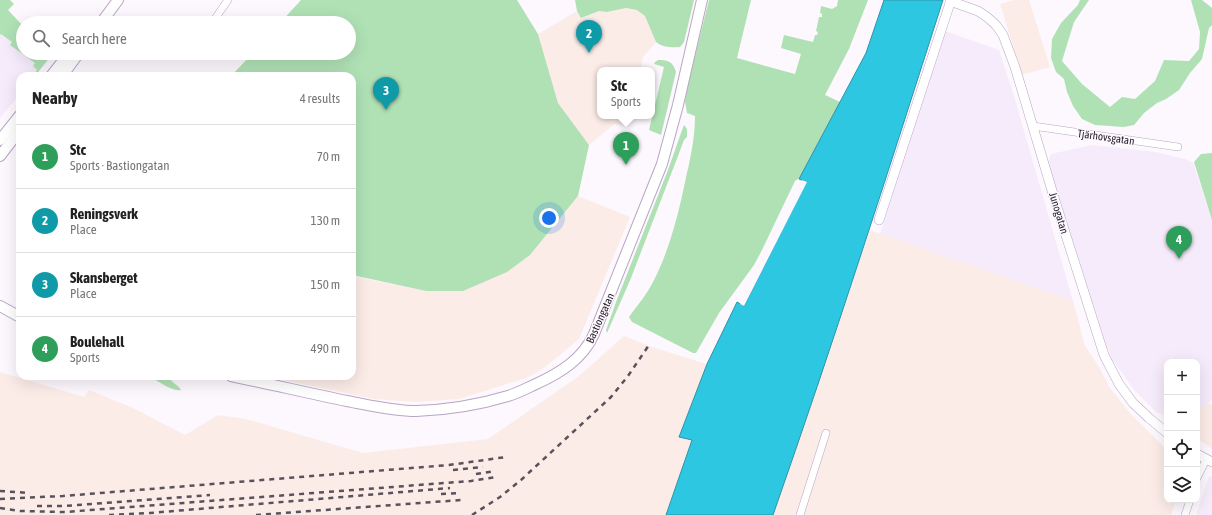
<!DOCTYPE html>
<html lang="en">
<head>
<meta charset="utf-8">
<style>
	body { margin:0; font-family:"Asap Condensed",sans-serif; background:#f2f2f2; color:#222 }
	.controls { position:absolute; right:12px; bottom:12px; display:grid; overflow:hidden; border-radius:8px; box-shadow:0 4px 16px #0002 }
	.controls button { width:36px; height:36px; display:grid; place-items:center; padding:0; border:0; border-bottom:1px solid #e0e0e0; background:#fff; color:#222; font:20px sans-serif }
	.you { position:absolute; left:549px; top:218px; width:14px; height:14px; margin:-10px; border:3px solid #fff; border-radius:50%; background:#1a73e8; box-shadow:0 0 0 6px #1a73e833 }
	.badge { display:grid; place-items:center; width:26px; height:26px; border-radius:50%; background:#ea580c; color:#fff; font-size:13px; font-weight:700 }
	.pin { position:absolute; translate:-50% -33px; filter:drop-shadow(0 1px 2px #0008) }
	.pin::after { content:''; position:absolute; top:21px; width:14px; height:12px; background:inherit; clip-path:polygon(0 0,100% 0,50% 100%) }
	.popup { position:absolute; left:597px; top:67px; width:58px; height:52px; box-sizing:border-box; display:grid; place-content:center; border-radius:8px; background:#fff; filter:drop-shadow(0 1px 3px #0005); font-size:13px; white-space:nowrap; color:#767676 }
	.popup b { font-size:15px; color:#222 }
	.popup::after { content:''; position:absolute; left:50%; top:100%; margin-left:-8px; border:8px solid transparent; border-top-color:#fff }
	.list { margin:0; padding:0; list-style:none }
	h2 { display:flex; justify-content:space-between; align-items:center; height:52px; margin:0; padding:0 16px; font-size:17px }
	h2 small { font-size:13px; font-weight:400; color:#767676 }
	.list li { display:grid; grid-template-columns:26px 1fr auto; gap:12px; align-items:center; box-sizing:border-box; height:64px; padding:0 16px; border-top:1px solid #e0e0e0 }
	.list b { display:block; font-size:15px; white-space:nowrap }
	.list p { margin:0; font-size:13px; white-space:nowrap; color:#767676 }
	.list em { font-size:13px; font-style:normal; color:#767676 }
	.icon { flex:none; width:22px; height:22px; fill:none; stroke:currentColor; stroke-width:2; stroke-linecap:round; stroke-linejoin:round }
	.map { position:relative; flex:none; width:1212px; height:515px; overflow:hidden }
	.search { position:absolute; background:#fff; box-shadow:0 4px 16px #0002; left:16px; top:16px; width:340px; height:44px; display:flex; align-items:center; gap:10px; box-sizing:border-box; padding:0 14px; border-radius:22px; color:#767676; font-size:15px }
	.panel { position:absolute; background:#fff; box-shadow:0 4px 16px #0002; left:16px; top:72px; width:340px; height:308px; border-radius:12px }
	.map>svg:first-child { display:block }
	.built { fill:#f6ebfb }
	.industrial { fill:#fcece8 }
	.green { fill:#b0e1b5 }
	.water { fill:#2ec7e2; stroke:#2b94aa }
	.pier { fill:#fcf8fe }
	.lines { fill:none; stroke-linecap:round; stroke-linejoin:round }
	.minor-casing { stroke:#baa5c5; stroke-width:8 }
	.tertiary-casing { stroke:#baa5c5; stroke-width:10 }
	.secondary-casing { stroke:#baa5c5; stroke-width:12 }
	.minor { stroke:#fff; stroke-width:7 }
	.tertiary { stroke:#fff; stroke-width:9 }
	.secondary { stroke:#fff; stroke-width:10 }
	.rail { stroke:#59525c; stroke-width:2.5; stroke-dasharray:5 5; stroke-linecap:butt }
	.labels { text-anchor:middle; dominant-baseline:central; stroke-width:3; stroke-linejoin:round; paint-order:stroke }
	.street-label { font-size:11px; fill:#251d29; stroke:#fcf8fe }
</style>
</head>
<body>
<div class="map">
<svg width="1212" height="515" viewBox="0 0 1212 515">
	<rect width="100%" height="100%" fill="#fcf8fe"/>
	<g class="built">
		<polygon points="0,21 23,53 39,53 48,61 35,76 20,76 20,94 0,118"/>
		<polygon points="945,31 999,50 1014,96 1073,301 880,234"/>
		<polygon points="1092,145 1156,152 1185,159 1193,163 1211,217 1212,217 1212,399 1209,403 1197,410 1197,362 1167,362 1167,416 1156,412 1135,391 1112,359 1106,344 1048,163 1051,154"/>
		<polygon points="1209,476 1212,477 1212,515 1196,515"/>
	</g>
	<g class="industrial">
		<polygon points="1014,0 1029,0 1050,67 1022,75 1000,4"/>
		<polygon points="626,8 637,10 645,15 656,42 643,57 640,70 600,70 600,116 630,116 628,126 614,124 589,145 558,103 538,34 577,11 581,18 599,11 607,12"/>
		<polygon points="578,196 630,217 579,339 544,368 529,377 459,399 417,402 374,399 264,376 352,376 352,276 426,291 530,255"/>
		<polygon points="870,230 1073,301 1085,346 1099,367 1110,388 1130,413 1167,450 1167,500 1176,500 1171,515 773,515"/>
		<polygon points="624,336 652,347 707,364 679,437 692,440 666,515 0,515 0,372 84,397 89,390 133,408 185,435 218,415 246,419 363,453 488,439 579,376"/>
		<polygon points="1209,403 1212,405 1212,449 1197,438 1197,410"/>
	</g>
	<g class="green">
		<polygon points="0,0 10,0 14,4 8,10 23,26 23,53 53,53 35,76 32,76 37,70 33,66 35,63 10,45 12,42 1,34 0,35"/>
		<polygon points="301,0 517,0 538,34 558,103 589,145 578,196 530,255 507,272 463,291 426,291 352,275 352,76 231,76 253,53 349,53 349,23 280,23"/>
		<path d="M575,0H694L684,42L680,47C672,48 662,47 656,42L645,16L637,10L626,8L607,12L599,11L581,18L577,11Z"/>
		<path d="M709,0H751L737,58L795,74L801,54L781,48L784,35L813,42L815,35H817L818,32L816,31L819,17H822V14L820,13L821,6L832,9L837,6L838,0H868L849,49L825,95L840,102L801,177L795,181L762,250L754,265L719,313L696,353H693L632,322L629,317C637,306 647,294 653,282C669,251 678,216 685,182C690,160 695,139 695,116L687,113L685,102L686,92Z"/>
		<polygon points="1080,0 1089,0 1074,22 1062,61 1082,84 1110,107 1122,97 1135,99 1155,81 1164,60 1189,61 1199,49 1200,32 1191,0 1202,0 1212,8 1212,25 1209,28 1202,59 1190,73 1179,90 1166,99 1157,103 1144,113 1134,125 1124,127 1095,125 1082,119 1073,106 1067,92 1064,79 1056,72 1051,58 1052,39 1061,23 1078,5"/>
		<path d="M658,60C669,60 673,62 676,72L661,135L649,130L664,67L654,64L655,62Z"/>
		<polygon points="684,125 687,129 687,137 684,140 678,156 631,278 607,333 606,330 616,302 668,170 681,133"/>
		<polygon points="1212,153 1212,220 1194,162 1201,154"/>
		<path d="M148,376H166L175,384L179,387L181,390C172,392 157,380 148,376Z"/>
	</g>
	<path class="water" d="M884,0H943C888,172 833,344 773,515H666L692,440L679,437L707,364L737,302L744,306L806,182L799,179L866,53Z"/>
	<polygon class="pier" points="802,180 807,182 744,306 740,304 741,302 743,303 804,183 801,182"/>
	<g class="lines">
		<defs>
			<g id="minor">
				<polyline points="212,23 228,0"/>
				<polyline points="1033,126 1178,147"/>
				<polyline points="1197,478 1206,460"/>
				<polyline points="800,515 826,433"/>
				<polyline points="1185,515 1190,500"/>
			</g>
			<g id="tertiary">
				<polyline points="950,1 978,11 987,17 996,25 1003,35 1015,67 1056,204 1104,355 1119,384 1133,403 1149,418 1167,433"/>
				<polyline points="879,220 951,0"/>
				<polyline points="1197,454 1212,462"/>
			</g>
			<g id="secondary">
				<polyline points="101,23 118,0"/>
				<polyline points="51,76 69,53"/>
				<polyline points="62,76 79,53"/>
				<polyline points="0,140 20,115"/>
				<polyline points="0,156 20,130"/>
				<polyline points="0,306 20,317"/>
				<path d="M231,376C270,384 308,393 347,401C369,405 393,411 416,411C447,410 478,405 508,396C518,393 527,388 536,384C560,373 583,359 594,334L662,164L678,105L702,0"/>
			</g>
		</defs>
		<use href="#minor" class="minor-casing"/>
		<use href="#tertiary" class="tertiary-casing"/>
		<use href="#secondary" class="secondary-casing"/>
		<use href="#minor" class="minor"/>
		<use href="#tertiary" class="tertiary"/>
		<use href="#secondary" class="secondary"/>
		<g class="rail">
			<polyline points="453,470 483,467"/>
			<polyline points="476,474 495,471"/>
			<polyline points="0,491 30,493"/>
			<polyline points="441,494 461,493"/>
			<polyline points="0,499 63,496 449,465 506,457"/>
			<polyline points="37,506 65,506 210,495"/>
			<polyline points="0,508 20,511 65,512 471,481 497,477"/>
			<polyline points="109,515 150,513 450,488"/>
			<polyline points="256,515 461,500"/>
			<polyline points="472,515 500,497 521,480 611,397 628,376 649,345"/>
		</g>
	</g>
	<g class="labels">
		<g class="street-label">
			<text transform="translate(1106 137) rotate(8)">Tjärhovsgatan</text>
			<text transform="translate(1059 213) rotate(73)">Junogatan</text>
			<text transform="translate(600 318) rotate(-66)">Bastiongatan</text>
		</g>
	</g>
</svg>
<div class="controls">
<button>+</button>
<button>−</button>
<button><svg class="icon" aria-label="locate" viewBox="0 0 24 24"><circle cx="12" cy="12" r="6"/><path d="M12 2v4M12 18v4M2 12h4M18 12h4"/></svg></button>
<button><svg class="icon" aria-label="layers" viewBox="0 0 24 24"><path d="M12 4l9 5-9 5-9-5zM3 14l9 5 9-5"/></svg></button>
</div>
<div class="you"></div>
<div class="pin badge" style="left:626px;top:165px;background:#2e9e5b">1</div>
<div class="popup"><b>Stc</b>Sports</div>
<div class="pin badge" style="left:589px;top:53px;background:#0f9aa8">2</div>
<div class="pin badge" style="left:386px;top:110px;background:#0f9aa8">3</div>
<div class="pin badge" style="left:1179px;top:259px;background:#2e9e5b">4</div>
<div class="search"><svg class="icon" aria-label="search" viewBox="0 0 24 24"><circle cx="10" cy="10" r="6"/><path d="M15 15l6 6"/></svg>Search here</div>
<section class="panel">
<h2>Nearby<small>4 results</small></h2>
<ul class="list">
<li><span class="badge" style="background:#2e9e5b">1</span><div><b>Stc</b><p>Sports · Bastiongatan</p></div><em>70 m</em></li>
<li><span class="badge" style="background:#0f9aa8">2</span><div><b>Reningsverk</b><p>Place</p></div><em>130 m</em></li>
<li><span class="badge" style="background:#0f9aa8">3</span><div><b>Skansberget</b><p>Place</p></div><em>150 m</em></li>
<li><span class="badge" style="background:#2e9e5b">4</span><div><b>Boulehall</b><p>Sports</p></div><em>490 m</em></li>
</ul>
</section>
</div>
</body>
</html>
